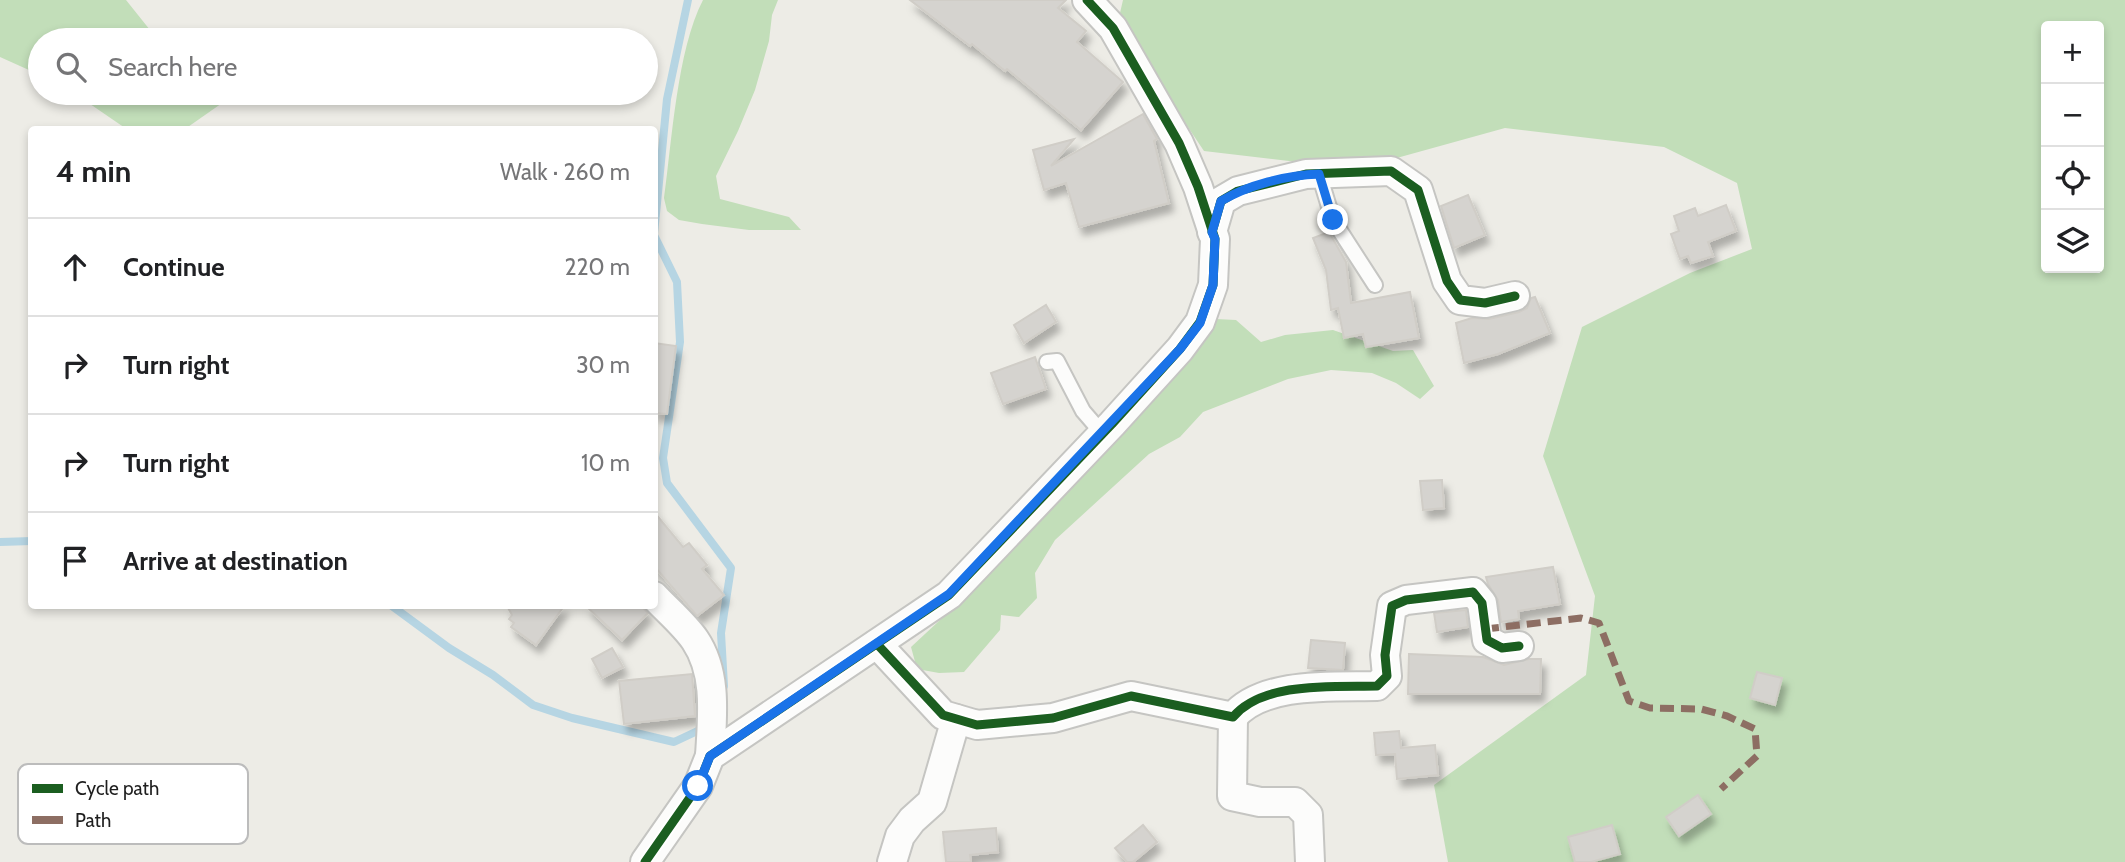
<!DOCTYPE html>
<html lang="en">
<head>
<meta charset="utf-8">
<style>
	body { margin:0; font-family:Cabin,sans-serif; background:#f6f6f6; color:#202124 }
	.controls { position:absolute; right:21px; top:21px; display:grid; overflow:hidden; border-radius:7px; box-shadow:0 4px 10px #0003 }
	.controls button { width:63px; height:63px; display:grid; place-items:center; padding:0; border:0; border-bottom:2px solid #e0e0e0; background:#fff; color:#202124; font:35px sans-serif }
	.stop { position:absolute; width:21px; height:21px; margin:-16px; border:5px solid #1a73e8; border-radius:50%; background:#fff }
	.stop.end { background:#1a73e8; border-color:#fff; box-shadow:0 2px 7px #0008 }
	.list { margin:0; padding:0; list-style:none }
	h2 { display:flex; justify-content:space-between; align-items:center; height:91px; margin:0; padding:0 28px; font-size:30px }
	h2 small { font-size:23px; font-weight:400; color:#757577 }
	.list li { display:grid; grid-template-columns:46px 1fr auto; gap:21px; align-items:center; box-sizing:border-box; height:98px; padding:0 28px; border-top:2px solid #e0e0e0 }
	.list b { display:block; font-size:26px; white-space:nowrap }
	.list em { font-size:23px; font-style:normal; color:#757577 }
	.icon { flex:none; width:38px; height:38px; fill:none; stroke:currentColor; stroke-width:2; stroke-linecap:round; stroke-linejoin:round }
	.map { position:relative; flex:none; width:2125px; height:862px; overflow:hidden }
	.search { position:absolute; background:#fff; box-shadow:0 4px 10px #0003; left:28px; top:28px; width:630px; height:77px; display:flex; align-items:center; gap:18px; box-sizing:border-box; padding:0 24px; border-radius:38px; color:#757577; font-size:26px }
	.panel { position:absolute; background:#fff; box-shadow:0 4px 10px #0003; left:28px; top:126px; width:630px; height:483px; border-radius:7px }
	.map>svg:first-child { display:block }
	.forest { fill:#c2deb9; fill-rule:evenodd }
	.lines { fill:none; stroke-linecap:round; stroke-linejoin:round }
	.stream { stroke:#b6d5e3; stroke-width:8 }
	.building { fill:#d5d3cf; stroke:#d0cdc7; stroke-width:2; filter:url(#shadow) }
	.lane-casing { stroke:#c5c5c2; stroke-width:18 }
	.street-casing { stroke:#c5c5c2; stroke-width:32 }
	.lane { stroke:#fcfcfb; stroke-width:14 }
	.street { stroke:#fcfcfb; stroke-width:28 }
	.quiet { stroke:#8d6e63; stroke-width:7; stroke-dasharray:14 7; stroke-linecap:butt }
	.cycleway-casing { stroke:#fff; stroke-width:13 }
	.cycleway { stroke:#1b5e20; stroke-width:9 }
	.route { stroke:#1a73e8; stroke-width:9 }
	.key { fill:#fff; stroke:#bcbcbc; stroke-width:2 }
	.key-label { font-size:19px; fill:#1e1e1e }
</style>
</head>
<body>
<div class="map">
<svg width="2125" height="862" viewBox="0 0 2125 862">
	<defs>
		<filter id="shadow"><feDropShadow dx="4.5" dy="8" stdDeviation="3.5" flood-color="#0004"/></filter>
	</defs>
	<rect width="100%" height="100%" fill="#edece6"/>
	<g class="forest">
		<polygon points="0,0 126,0 158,40 40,40 40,75 0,57"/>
		<path d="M703,0H778L772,15L769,41L755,90L738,131L716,176L720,199L789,217L801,230H749L702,224L679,220L667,211L664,198C672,141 677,50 703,0Z"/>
		<path d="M1123,0H2125V862H1448L1434,785L1586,675L1595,596L1543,456L1582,327L1690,273L1752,249L1737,183L1664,147L1505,128L1357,169L1204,151L1159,84L1120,13ZM2046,26H2099V268H2046Z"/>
		<polygon points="74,93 234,93 235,94 185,129 128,130"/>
		<polygon points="1216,319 1236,320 1261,342 1285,335 1333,330 1393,351 1413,350 1434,386 1420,399 1396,383 1372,373 1331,370 1288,379 1203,412 1180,437 1149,454 1055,540 1035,573 1037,598 1019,617 1001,615 1000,630 964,672 939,673 917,669 911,647 982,581"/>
	</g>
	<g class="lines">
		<g class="stream">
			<polyline points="654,234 667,99 688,0"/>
			<polyline points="654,235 677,282 680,342 663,458 667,483 731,568 721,633 724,686"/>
			<polyline points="0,542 32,541"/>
			<polyline points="392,606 449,648 493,675 533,705 572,718 674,742 706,727"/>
		</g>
	</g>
	<g class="building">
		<polygon points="910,0 1066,0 1058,8 1086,31 1077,42 1123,82 1081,130 1007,69 1005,71 972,44 970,46"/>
		<polygon points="1143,114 1157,139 1154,141 1169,203 1079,227 1066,183 1044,190 1033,150 1074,139 1051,166"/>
		<polygon points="1468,195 1485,235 1454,248 1441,206"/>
		<polygon points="1726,205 1736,231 1708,242 1713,256 1691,263 1688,256 1680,259 1671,234 1679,231 1674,216 1695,208 1698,216"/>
		<polygon points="1329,232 1346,262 1351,303 1410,292 1419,338 1366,347 1363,334 1344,338 1338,308 1331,310 1326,270 1313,238"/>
		<polygon points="1535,297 1550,333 1498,354 1464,363 1456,323 1472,318 1489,319 1519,312 1527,308 1531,298"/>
		<polygon points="1046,305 1056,322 1024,343 1014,325"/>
		<polygon points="654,343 676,346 667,414 654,413"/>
		<polygon points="1035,357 1046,389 1003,404 991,373"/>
		<polygon points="1442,480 1444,508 1423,510 1420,481"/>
		<polygon points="654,512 683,547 689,543 707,565 702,569 724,595 697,616 654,566"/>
		<polygon points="1553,567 1560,604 1518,611 1519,619 1501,622 1498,600 1488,584 1486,577"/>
		<polygon points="507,606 564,606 536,645 511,627 514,623 509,619 512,615"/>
		<polygon points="586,606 641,606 648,613 622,640"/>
		<polygon points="1466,610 1468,627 1437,632 1434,613"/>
		<polygon points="1311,640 1345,643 1343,670 1308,668"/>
		<polygon points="612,648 623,667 602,678 592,659"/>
		<polygon points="1409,654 1483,657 1504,665 1529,659 1541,659 1540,694 1408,694"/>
		<polygon points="1757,672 1782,678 1775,705 1750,698"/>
		<polygon points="692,674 695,716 624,724 619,681"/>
		<polygon points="1399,731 1401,748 1435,745 1438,775 1397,779 1395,754 1376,755 1374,733"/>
		<polygon points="1698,795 1711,814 1679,836 1666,817"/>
		<polygon points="1143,825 1157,842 1133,862 1127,862 1115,848"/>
		<polygon points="1612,825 1620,854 1591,862 1575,862 1568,837"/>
		<polygon points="996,828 998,852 970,855 971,862 946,862 943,832"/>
	</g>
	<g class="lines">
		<defs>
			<g id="lane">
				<polyline points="1319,174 1333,220 1375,285"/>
				<polyline points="1047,362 1057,361 1083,411 1102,433"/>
			</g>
			<g id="street">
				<polyline points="1212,232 1221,201 1238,191 1306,174 1391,171 1418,190 1447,281 1460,300 1485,303 1515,296"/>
				<path d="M654,596C667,610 684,624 695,640C718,674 712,718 710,756"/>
				<path d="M877,644L943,715L977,725L1053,718L1131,696L1233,717C1263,681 1335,687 1377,686L1387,676L1385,655L1392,606L1406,600L1473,592L1482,603L1487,640L1502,648L1519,646"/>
				<polyline points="1233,717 1232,796 1260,802 1295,802 1308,815 1310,862"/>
				<polyline points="645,862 698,786 710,756 949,595 1112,424 1180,349 1200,322 1213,285 1215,239 1198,187 1179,143 1113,28 1087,0"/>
				<polyline points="892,862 900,836 912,820 932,802 956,719"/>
			</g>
		</defs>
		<use href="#lane" class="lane-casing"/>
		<use href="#street" class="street-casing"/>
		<use href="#lane" class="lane"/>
		<use href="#street" class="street"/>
		<polyline class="quiet" points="1485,629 1581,618 1599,623 1629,701 1650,708 1701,709 1727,716 1755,729 1757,756 1721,789"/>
		<defs>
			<g id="cycleway">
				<polyline points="1212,232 1221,201 1238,191 1306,174 1391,171 1418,190 1447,281 1460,300 1485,303 1515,296"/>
				<path d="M877,644L943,715L977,725L1053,718L1131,696L1233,717C1263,681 1335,687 1377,686L1387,676L1385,655L1392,606L1406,600L1473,592L1482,603L1487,640L1502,648L1519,646"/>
				<polyline points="645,862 698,786 710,756 949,595 1112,424 1180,349 1200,322 1213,285 1215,239 1198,187 1179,143 1113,28 1087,0"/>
			</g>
		</defs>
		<use href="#cycleway" class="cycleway-casing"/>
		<use href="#cycleway" class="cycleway"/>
	</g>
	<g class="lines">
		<path class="route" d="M698,786L710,756L949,594L1180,349L1200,323L1213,285L1215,239L1212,232L1221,201C1248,185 1287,175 1319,174L1333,220"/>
	</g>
	<rect x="18" y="764" width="230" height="80" rx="10" class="key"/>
	<rect x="32" y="784" width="31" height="9" fill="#1b5e20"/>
	<rect x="32" y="816" width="31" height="8" fill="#8d6e63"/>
	<g class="key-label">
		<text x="75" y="795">Cycle path</text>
		<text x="75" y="827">Path</text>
	</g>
</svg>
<div class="controls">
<button>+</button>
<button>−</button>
<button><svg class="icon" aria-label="locate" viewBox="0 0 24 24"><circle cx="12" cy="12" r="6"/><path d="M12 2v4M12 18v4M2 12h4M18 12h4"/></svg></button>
<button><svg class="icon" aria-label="layers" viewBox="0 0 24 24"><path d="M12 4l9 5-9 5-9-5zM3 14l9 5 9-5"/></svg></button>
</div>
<div class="stop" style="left:698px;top:786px"></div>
<div class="stop end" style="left:1333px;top:220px"></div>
<div class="search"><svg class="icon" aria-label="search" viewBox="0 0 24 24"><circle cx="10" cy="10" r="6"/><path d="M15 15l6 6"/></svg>Search here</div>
<section class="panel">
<h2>4 min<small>Walk · 260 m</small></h2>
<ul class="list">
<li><svg class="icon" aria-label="ahead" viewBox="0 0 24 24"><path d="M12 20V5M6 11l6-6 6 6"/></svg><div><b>Continue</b></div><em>220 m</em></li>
<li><svg class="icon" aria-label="right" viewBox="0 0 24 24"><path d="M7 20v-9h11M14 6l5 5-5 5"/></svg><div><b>Turn right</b></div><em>30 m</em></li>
<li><svg class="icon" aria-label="right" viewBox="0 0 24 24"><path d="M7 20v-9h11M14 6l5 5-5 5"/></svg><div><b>Turn right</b></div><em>10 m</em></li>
<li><svg class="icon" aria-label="arrive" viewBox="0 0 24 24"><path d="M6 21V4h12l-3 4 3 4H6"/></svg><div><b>Arrive at destination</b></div></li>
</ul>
</section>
</div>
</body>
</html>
